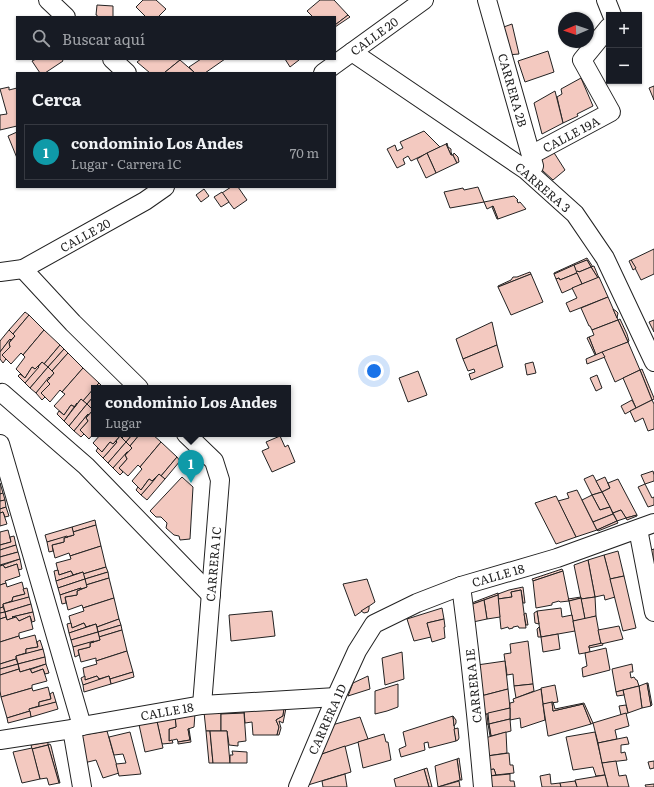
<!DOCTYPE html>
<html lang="es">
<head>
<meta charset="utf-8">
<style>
	body { margin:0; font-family:Literata,serif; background:#242831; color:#f1f3f6 }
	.controls { position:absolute; right:12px; top:12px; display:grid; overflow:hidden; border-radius:0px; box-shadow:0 1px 3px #0004 }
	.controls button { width:36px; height:36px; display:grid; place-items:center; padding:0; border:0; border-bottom:1px solid #363941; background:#171b24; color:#f1f3f6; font:20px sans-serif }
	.compass { position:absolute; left:558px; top:12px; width:36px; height:36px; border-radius:50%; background:#171b24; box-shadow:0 1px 3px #0004; rotate:268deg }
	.you { position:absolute; left:374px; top:371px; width:14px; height:14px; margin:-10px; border:3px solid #fff; border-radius:50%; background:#1a73e8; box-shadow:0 0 0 6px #1a73e833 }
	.badge { display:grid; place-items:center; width:26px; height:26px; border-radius:50%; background:#1a73e8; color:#fff; font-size:13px; font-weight:700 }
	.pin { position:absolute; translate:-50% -33px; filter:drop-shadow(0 1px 2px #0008) }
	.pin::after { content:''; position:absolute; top:21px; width:14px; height:12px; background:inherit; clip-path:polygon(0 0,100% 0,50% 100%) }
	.popup { position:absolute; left:91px; top:385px; width:200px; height:52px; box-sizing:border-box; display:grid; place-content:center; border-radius:0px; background:#171b24; filter:drop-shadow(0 1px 3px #0005); font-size:13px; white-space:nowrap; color:#9ea1a6 }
	.popup b { font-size:15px; color:#f1f3f6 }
	.popup::after { content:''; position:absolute; left:50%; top:100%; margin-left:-8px; border:8px solid transparent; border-top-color:#171b24 }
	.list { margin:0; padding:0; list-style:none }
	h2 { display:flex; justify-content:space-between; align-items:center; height:52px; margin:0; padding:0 16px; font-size:17px }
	h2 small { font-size:13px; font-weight:400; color:#9ea1a6 }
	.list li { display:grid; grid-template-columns:26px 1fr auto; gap:12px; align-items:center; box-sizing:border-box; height:56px; margin:0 8px 8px; padding:0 8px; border:1px solid #363941; border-radius:0px }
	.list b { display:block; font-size:15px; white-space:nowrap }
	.list p { margin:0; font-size:13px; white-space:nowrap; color:#9ea1a6 }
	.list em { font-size:13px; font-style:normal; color:#9ea1a6 }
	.icon { flex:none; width:22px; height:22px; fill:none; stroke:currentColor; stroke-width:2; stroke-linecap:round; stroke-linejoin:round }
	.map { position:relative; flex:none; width:654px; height:787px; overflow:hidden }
	.search { position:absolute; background:#171b24; box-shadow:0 1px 3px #0004; left:16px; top:16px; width:320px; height:44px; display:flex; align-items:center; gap:10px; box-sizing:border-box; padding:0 14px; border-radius:0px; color:#9ea1a6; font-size:15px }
	.panel { position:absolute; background:#171b24; box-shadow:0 1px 3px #0004; left:16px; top:72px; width:320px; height:116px; border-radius:0px }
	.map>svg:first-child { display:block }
	.building { fill:#f3c9c0; stroke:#222 }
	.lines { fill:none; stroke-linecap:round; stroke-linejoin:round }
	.minor-casing { stroke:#222; stroke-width:20 }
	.minor { stroke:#fff; stroke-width:18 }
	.labels { text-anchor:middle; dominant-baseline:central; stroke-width:3; stroke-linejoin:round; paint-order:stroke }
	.street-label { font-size:12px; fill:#222; stroke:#fff }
</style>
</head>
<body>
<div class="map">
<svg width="654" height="787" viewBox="0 0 654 787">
	<rect width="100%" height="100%" fill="#fff"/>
	<g class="building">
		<polygon points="143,0 156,0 166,9 158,17 146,17 136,7"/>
		<polygon points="320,0 334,0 348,15 335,25 335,17 313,17 307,11"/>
		<polygon points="97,5 113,6 113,17 97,17 97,15 96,15"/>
		<polygon points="348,15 350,17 335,27 335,25"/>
		<polygon points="512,24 519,54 507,55 501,28"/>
		<polygon points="548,51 554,72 525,82 518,61"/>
		<polygon points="36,59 62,59 63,61 45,73 40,73 32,61"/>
		<polygon points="141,59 179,59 180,60 164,73 150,73 137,62"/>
		<polygon points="201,59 225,59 205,73 195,73 189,67"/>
		<polygon points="285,59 298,59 299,60 290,67"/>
		<polygon points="180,60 195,73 164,73"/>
		<polygon points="581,78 593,106 577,114 578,116 563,123 557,97 562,94 561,89"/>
		<polygon points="654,86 654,100 649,88"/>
		<polygon points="9,87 9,90 17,88 17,126 0,130 0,115 7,114 0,89"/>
		<polygon points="555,91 563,123 542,134 534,103"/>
		<polygon points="424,131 440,147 411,161 408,156 403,159 405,164 397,168 387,149 395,145 397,151 403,148 400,142"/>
		<polygon points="17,132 17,158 8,136"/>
		<polygon points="447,143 448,147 451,149 451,152 452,155 451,155 446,144"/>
		<polygon points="446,144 451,155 453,155 457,163 436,173 427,153"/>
		<polygon points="551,148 565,170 553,180 543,171 533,158"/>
		<polygon points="427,153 436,173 426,178 417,159"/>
		<polygon points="454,153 458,157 459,162 457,163 453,155"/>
		<polygon points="231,187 238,187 247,200 234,209 222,193"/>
		<polygon points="478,187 484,202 450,208 444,192 463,188 464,190"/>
		<polygon points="204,189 209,196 201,202 196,195"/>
		<polygon points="222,192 229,202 221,207 214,197"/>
		<polygon points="514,196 518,200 517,200 518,203 520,202 526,209 498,219 493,206 487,209 484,202"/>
		<polygon points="493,206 498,219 497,219 492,207"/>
		<polygon points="654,249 654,274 641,280 631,260"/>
		<polygon points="587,258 593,267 591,267 587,260 554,274 554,273"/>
		<polygon points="587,260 591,267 579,272 578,271 576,272 574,265"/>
		<polygon points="631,260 636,268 633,270 629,261"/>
		<polygon points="574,265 577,273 560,280 559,278 556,279 554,274"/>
		<polygon points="594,266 599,278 598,278 591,267"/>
		<polygon points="591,267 598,278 582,284 576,272 578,271 579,272"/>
		<polygon points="530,272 531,274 498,287 498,286 511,280 513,277 517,277"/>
		<polygon points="577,273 582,284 562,293 556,279 559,278 560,280"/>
		<polygon points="531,274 543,302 511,315 498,287"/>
		<polygon points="599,277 608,297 570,312 566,303 577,298 572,288"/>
		<polygon points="608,297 618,320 592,330 590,326 589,326 581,308"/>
		<polygon points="613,309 616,311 618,313 617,318"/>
		<polygon points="25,312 29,315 13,334 9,330"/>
		<polygon points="29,315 44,330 23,355 21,353 11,364 2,355 10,347 9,343 15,336 13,334"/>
		<polygon points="620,319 627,334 629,341 628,342 618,320"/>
		<polygon points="618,320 628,342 596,355 589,337 594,335 592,330"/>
		<polygon points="654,320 654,332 649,322"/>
		<polygon points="492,322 497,345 463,359 456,339"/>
		<polygon points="9,330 15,336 11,340 10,339 0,352 0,341"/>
		<polygon points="44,330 60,345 44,364 42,362 35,369 32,367 25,378 16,369 25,357 23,355"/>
		<polygon points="589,337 596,355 595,355 587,338"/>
		<polygon points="10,339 11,340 9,343 10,347 2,355 6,359 3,363 0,359 0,352"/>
		<polygon points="628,342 640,370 615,382 602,352"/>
		<polygon points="60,345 64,349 48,367 44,364"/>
		<polygon points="497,345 503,367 471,380 469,374 475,372 474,369 468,371 463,359"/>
		<polygon points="64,349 68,353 52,371 48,367"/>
		<polygon points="602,352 605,357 587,364 586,359"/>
		<polygon points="68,353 83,368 62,392 60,390 50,402 41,393 50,384 47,381 54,373 52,371"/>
		<polygon points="42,362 48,367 30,388 25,383"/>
		<polygon points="533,362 536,373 527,375 525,364"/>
		<polygon points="38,366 39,367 25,383 18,376 20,374 25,378 32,367 35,369"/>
		<polygon points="48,367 54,373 36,393 30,388"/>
		<polygon points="83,368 99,383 83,401 81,399 75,407 71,405 64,415 54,406 65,394 62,392"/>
		<polygon points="642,369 654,398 654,399 652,400 640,370"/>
		<polygon points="640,370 652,400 636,408 623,378"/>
		<polygon points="418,371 427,395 408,402 399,378"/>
		<polygon points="597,375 602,388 596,391 590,378"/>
		<polygon points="49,377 50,378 47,381 50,384 41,393 45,397 42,400 36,393"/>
		<polygon points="99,383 102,386 101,388 94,388"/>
		<polygon points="94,388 94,396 87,404 83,401"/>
		<polygon points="94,396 94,405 91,408 87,404"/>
		<polygon points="81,399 87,404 69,426 64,421"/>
		<polygon points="632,400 636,408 625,414 621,406"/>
		<polygon points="652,400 654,404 654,429 648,431 643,418 635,422 630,411"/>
		<polygon points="77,403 64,421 57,414 59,411 64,415 71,405 75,407"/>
		<polygon points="87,404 93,410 89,415 88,414 74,431 69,426"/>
		<polygon points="94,405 94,433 89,439 80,430 88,421 86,418 93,410 91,408"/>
		<polygon points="88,414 86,418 88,421 80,430 84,434 81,437 74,431"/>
		<polygon points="101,434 125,434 122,438 120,436 113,444 110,442 102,452 93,443"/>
		<polygon points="125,434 133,434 126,442 122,438"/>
		<polygon points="133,434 140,434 130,446 126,442"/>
		<polygon points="140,434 152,434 161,442 140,467 138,465 128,476 119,468 127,459 125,455 132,448 130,446"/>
		<polygon points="120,436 126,442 108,463 103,458 117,442 116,441"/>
		<polygon points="280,436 285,447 288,445 295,462 272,472 262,451 269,448 266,442"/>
		<polygon points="116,441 117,442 103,458 96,451 98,448 102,452 110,442 113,444"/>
		<polygon points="126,442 132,448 113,468 108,463"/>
		<polygon points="161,442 177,457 161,476 159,474 152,481 149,479 141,490 132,481 142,469 140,467"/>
		<polygon points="127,452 128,452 125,455 127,459 119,468 123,472 120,475 113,468"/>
		<polygon points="177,457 180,461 165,479 161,476"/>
		<polygon points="653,471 654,475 654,481 645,484 641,475"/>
		<polygon points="159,474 165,479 147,500 141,495"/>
		<polygon points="593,475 602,492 592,495 584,479"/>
		<polygon points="182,477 193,487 190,539 180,540 179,536 174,535 166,528 167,523 161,517 156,517 150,511"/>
		<polygon points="605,477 610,488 602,492 596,481"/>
		<polygon points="155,478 155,479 141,495 136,490 138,487 141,490 149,479 152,481"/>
		<polygon points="618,479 637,515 626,518 621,510 613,513 602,492 610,488 608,483"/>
		<polygon points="0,483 3,493 0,494"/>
		<polygon points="645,484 652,498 654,497 654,505 648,507 638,487"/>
		<polygon points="577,490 597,530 576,537 558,501 569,498 567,493"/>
		<polygon points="602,492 610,507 600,510 592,495"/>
		<polygon points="3,493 5,500 0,501 0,494"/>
		<polygon points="592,495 600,510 610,507 613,514 593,522 582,500"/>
		<polygon points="556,496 576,537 556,544 535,503"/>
		<polygon points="5,500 6,507 0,509 0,501"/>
		<polygon points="6,507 9,516 5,517 3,512 0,513 0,509"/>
		<polygon points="621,510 626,518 617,521 613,513"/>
		<polygon points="3,512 7,524 0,526 0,513"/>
		<polygon points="613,514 617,521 597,530 593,522"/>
		<polygon points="637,515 637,516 627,520 626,518"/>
		<polygon points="95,520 96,525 73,532 72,527"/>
		<polygon points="617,521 618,523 598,531 597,530"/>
		<polygon points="96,525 101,546 70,556 69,553 55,558 52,545 64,542 64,538 74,535 73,532"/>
		<polygon points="72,527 74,535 47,542 45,535"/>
		<polygon points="8,530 11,542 0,545 0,532"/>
		<polygon points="14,536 16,545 0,550 0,545 11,542 10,537"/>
		<polygon points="67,536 68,537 64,538 64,542 52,545 53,551 49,552 47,542"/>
		<polygon points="16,545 18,552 0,557 0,550"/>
		<polygon points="101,546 106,567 83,574 83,572 73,575 71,571 59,575 56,563 71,559 70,556"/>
		<polygon points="654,549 654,582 648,551"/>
		<polygon points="618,551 624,576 610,579 604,555"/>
		<polygon points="18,552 20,559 0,565 0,557"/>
		<polygon points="604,555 615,597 605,600 604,595 595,597 588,560"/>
		<polygon points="20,559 22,569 18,570 17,564 5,568 3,565 0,566"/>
		<polygon points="588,560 595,597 581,599 574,565"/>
		<polygon points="17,564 20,576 5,581 6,583 0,585 0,566 3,565 5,568"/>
		<polygon points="106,567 108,572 85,579 83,574"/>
		<polygon points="562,569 563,571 533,581 532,579"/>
		<polygon points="58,570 59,575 71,571 73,575 77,574 56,581 54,571"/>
		<polygon points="563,571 569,601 560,602 559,601 552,603 552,605 536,608 533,581"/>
		<polygon points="83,572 85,579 58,588 56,581"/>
		<polygon points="108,572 109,578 86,585 85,579"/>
		<polygon points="624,576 636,628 623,631 610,579"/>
		<polygon points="109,578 114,598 83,608 82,605 68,610 65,597 77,595 77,591 87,587 86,585"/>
		<polygon points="85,579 87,587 81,589 81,588 60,595 58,588"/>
		<polygon points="367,579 375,602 355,616 343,584"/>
		<polygon points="22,582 25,594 13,597 12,601 3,604 3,607 0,608 0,585 6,583 7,587"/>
		<polygon points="523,587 525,603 523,603 521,590 511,592 512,597 498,599 498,594 509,590"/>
		<polygon points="27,588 29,597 9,603 8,603 12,601 13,597 25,594 23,589"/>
		<polygon points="81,588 81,589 77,591 77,595 65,597 66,603 62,604 60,595"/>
		<polygon points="521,590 526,628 519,628 518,626 513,627 513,628 509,629 508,627 501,629 498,599 512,597 511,592"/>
		<polygon points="498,593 498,595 470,605 469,604"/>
		<polygon points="498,595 500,617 487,619 484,600"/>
		<polygon points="29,597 31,604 5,612 3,604"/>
		<polygon points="581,597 581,598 569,601 568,599"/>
		<polygon points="595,597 596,616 585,619 581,599"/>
		<polygon points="114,598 119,619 97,627 96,624 86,627 84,623 72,628 69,616 84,611 83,608"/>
		<polygon points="581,598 585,619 573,621 569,601"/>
		<polygon points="484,600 487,619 473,622 470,605"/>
		<polygon points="31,604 33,612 12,617 13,618 7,620 5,612"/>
		<polygon points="369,606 369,609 368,612 364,613 361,611"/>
		<polygon points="3,607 5,612 0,613 0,608"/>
		<polygon points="442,608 444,619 427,623 431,637 414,641 407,619"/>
		<polygon points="561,608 562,617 572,615 575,631 541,637 537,611"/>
		<polygon points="272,611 275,636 231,641 229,615"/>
		<polygon points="537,611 539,624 535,623 534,613"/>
		<polygon points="5,612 6,617 0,619 0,613"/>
		<polygon points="33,612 35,621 32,622 30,616 19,621 16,617 12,617"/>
		<polygon points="526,613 528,625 526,625 524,614"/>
		<polygon points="30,616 33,629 19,633 19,636 0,642 0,619 6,617 7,620 16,617 19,621"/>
		<polygon points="596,616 601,644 589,646 590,652 579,654 573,621"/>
		<polygon points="119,619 121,625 98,632 97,627"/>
		<polygon points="444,619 445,627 444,627 445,638 432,642 427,623"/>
		<polygon points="71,623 72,628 84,623 86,627 90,626 69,633 67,624"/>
		<polygon points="96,624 98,632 71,640 69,633"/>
		<polygon points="121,625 122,630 99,637 98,632"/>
		<polygon points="619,626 623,639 601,644 598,630"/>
		<polygon points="539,627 541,637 538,637 537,629"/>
		<polygon points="122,630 127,651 96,661 96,658 81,662 78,650 90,647 90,643 100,640 99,637"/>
		<polygon points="98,632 100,640 73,647 71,640"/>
		<polygon points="558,634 560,649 543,652 541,637"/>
		<polygon points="35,635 38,647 26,649 26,653 16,656 16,659 0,664 0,642 19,636 20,639"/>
		<polygon points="40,640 43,649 22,655 26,653 26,649 38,647 37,642"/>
		<polygon points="94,641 94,642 90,643 90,647 78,650 79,655 75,657 73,647"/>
		<polygon points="528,641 533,684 514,686 513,674 507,675 504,654 511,653 510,644"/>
		<polygon points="602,643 603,645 589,648 589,646"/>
		<polygon points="606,648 610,670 583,677 582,668 587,666 585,653"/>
		<polygon points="43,649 45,657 18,664 16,656"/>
		<polygon points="127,651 133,672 110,679 109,676 99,679 97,676 85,680 83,668 97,664 96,661"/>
		<polygon points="402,652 404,679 385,685 382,658"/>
		<polygon points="45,657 46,664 20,672 18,664"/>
		<polygon points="16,659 18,664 0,669 0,664"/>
		<polygon points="505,661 508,689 481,696 477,665"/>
		<polygon points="18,664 19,669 0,675 0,669"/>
		<polygon points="46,664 49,673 45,674 43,669 32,673 30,669 26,671"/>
		<polygon points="632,664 633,672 630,672 631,678 634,677 636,680 637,680 639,686 616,692 612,669"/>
		<polygon points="19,669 20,672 30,669 32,673 43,669 47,681 32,685 32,688 1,697 0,691 0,675"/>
		<polygon points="133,672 134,677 111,684 110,679"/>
		<polygon points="85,676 85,680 97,676 99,679 103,679 83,685 81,678"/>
		<polygon points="109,676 111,684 84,692 83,685"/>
		<polygon points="368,676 370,689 348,696 353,683"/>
		<polygon points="647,683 651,706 642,708 639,686"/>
		<polygon points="647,683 648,683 652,705 651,706"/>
		<polygon points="398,684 398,707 387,711 375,714 375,691"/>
		<polygon points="533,684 534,691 516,698 514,686"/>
		<polygon points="555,685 558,702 543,704 541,688"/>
		<polygon points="639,686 642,708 628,713 623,690"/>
		<polygon points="48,687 51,699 39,702 39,706 29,709 30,711 7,718 1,697 32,688 33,691"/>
		<polygon points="508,689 510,708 483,715 481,696"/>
		<polygon points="541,689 545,720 521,728 520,718 510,720 510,703 514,702 513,699"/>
		<polygon points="623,690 624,695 617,696 616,692"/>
		<polygon points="53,692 56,702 35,708 39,706 39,702 51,699 50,694"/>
		<polygon points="56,702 58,709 31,717 29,709"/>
		<polygon points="552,702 553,711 583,704 591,724 549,736 548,736 543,704"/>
		<polygon points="552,702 553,702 555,709 584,703 593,723 591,724 583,704 553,711"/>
		<polygon points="626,705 628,713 621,715 619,706"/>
		<polygon points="284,708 283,716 276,720 279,727 277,735 253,735 252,722 245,723 244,710"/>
		<polygon points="284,708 286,708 283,723 279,721 281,728 279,735 277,735 279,727 276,720 283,716"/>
		<polygon points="510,708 510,719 489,724 488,713"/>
		<polygon points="30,711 31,717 8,723 7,718"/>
		<polygon points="221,711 221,731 206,731 204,712"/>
		<polygon points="244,711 244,713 221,714 221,712"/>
		<polygon points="195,713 194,727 188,729 190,740 178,742 177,739 169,741 169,729 176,727 175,715"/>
		<polygon points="244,713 246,741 238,742 238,746 229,745 227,731 221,731 221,714"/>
		<polygon points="626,713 629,726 615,730 617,739 598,743 593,723"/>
		<polygon points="487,714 488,724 484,725 483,715"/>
		<polygon points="175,715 176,727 169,729 169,741 172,740 173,743 162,744 156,717"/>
		<polygon points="453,716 456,741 429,748 428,742 424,743 425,750 401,757 399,749 406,746 403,732"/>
		<polygon points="453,716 456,720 456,723 454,726"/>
		<polygon points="156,717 163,748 145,752 138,720"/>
		<polygon points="360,717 368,739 322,754 332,725"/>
		<polygon points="510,719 511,731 491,736 489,724"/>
		<polygon points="488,724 489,724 491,736 490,736"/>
		<polygon points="458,728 459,738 458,740 456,741 454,729"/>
		<polygon points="188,729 189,729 191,742 178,744 178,742 190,740"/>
		<polygon points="107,731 119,773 103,778 96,760 84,763 76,736"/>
		<polygon points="206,731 210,731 213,763 209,763"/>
		<polygon points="210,731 227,731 230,763 213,763"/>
		<polygon points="130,732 141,774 119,776 116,764 126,763 123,754 114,755 109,737"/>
		<polygon points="506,732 507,753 487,756 485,738"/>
		<polygon points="595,732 605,775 596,776 593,767 573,770 566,737"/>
		<polygon points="384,734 386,742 388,742 391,760 363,768 358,742"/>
		<polygon points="627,737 629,744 621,745 621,753 625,752 627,760 602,763 598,743"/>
		<polygon points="48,742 48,745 32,749 31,745"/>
		<polygon points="50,744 51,746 60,783 59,783 48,745"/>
		<polygon points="48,745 59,783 49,785 47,778 40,779 32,749"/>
		<polygon points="345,746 351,772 308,785 322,754"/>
		<polygon points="32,748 40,779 22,783 13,752"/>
		<polygon points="232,751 247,752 247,763 230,763 230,755 233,755"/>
		<polygon points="509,753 510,765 513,765 514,773 496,775 494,769 488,770 487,756"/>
		<polygon points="459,758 462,780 460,780 457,759"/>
		<polygon points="457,759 460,780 438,787 435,766"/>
		<polygon points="616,761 619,776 626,775 629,787 608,787 602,763"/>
		<polygon points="654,761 654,768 650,769 648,762"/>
		<polygon points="427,768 432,787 429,787 424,769"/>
		<polygon points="424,769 429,787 396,787 394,779"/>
		<polygon points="494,769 496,775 489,776 488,770"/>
		<polygon points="345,774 347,787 323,787 322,781"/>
		<polygon points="510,774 510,781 514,781 515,787 489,787 489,776"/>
		<polygon points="550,774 551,784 560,783 561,787 542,787 540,776"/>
		<polygon points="605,775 608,787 577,787 575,780"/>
		<polygon points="459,781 460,787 438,787"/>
		<polygon points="575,781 577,787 561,787 560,783"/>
		<polygon points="654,784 654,787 646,787 645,785"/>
	</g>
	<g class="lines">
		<defs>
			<g id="minor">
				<polyline points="48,0 66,17"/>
				<polyline points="487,0 534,166"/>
				<polyline points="606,0 612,15"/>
				<polyline points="352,52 526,170 575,214 605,258 654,362"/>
				<polyline points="112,59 127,73"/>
				<polyline points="323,73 424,0"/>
				<polyline points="531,155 611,112 582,60 609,27"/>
				<polyline points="23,269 73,323 139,388"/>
				<polyline points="0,272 23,269 145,201 165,187"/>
				<polyline points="0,394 2,393 86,466 211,595"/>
				<polyline points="186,434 214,461 220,480 202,705"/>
				<polyline points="0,444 82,726"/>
				<polyline points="638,529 654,612"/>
				<path d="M461,586C470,653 477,720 483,787"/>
				<polyline points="72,729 82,787"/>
				<polyline points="0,740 72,729 82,726 202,705 336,697"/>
				<polyline points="298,787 336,697 357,651 374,624 417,603 461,586 557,558 654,523"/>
			</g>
		</defs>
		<use href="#minor" class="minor-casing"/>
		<use href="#minor" class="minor"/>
	</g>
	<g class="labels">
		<g class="street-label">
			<text transform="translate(374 36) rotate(-36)">CALLE 20</text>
			<text transform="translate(513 90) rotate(74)">CARRERA 2B</text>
			<text transform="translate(571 134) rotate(-28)">CALLE 19A</text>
			<text transform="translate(543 187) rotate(41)">CARRERA 3</text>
			<text transform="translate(85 235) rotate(-29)">CALLE 20</text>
			<text transform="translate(213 564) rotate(-85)">CARRERA 1C</text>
			<text transform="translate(498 575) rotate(-16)">CALLE 18</text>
			<text transform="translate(473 686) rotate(-96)">CARRERA 1E</text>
			<text transform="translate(167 711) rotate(-10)">CALLE 18</text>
			<text transform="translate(327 719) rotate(-66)">CARRERA 1D</text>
		</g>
	</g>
</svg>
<div class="controls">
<button>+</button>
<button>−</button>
</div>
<svg class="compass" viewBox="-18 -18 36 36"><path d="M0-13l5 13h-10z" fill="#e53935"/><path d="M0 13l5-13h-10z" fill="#9ea1a6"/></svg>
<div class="you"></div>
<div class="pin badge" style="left:191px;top:483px;background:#0f9aa8">1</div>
<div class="popup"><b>condominio Los Andes</b>Lugar</div>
<div class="search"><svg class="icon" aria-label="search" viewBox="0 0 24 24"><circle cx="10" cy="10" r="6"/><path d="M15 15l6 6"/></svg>Buscar aquí</div>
<section class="panel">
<h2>Cerca<small></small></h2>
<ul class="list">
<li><span class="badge" style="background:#0f9aa8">1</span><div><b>condominio Los Andes</b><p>Lugar · Carrera 1C</p></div><em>70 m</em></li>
</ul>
</section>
</div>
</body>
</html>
